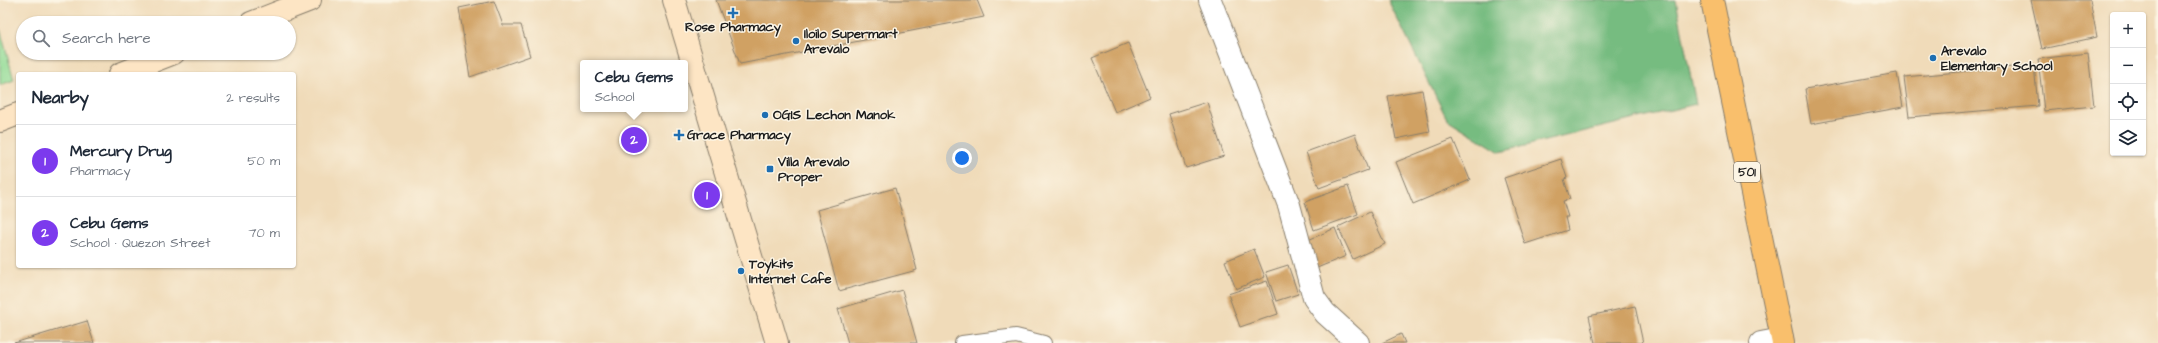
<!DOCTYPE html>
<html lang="en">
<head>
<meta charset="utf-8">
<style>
	body { margin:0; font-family:"Architects Daughter",sans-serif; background:#f2f2f3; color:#1f2937 }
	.controls { position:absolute; right:12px; top:12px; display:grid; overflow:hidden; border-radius:4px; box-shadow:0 1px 3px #0004 }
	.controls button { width:36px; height:36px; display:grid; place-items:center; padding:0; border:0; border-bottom:1px solid #e0e1e3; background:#fff; color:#1f2937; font:20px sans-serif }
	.you { position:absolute; left:962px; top:158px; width:14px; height:14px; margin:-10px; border:3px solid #fff; border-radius:50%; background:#1a73e8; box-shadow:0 0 0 6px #1a73e833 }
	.badge { display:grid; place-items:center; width:26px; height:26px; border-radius:50%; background:#7c3aed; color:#fff; font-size:13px; font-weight:700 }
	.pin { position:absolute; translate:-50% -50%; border:2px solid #fff; box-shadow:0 1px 4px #0006 }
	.popup { position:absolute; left:580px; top:60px; width:108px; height:52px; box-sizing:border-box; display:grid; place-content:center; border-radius:4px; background:#fff; filter:drop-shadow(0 1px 3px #0005); font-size:13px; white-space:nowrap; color:#747a83 }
	.popup b { font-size:15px; color:#1f2937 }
	.popup::after { content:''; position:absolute; left:50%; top:100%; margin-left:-8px; border:8px solid transparent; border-top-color:#fff }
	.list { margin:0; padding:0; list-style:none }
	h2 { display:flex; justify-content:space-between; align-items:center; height:52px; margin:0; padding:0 16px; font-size:17px }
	h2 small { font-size:13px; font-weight:400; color:#747a83 }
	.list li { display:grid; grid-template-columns:26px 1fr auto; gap:12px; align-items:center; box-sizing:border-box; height:72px; padding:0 16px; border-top:1px solid #e0e1e3 }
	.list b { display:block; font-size:15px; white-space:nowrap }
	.list p { margin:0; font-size:13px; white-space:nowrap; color:#747a83 }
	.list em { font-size:13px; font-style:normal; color:#747a83 }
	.icon { flex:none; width:22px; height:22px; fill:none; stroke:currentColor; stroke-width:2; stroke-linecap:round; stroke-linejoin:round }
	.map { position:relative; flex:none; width:2158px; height:343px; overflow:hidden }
	.search { position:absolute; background:#fff; box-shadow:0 1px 3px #0004; left:16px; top:16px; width:280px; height:44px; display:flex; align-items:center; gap:10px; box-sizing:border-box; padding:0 14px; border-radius:22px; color:#747a83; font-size:15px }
	.panel { position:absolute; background:#fff; box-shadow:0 1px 3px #0004; left:16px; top:72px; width:280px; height:196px; border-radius:4px }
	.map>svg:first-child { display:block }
	.green { fill:#93dc97; stroke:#587c5a }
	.forest { fill:#76bc80; stroke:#496c4e }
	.building { fill:#d0a163 }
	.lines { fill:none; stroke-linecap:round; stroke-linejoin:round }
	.service-casing { stroke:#867c6a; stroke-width:16 }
	.minor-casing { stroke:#867c6a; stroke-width:24 }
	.secondary-casing { stroke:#867c6a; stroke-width:24 }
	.primary-casing { stroke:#867c6a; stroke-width:24 }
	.service { stroke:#fff; stroke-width:14 }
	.minor { stroke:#fff; stroke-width:22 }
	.secondary { stroke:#fde5c4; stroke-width:22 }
	.primary { stroke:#f9bf6c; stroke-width:22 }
	.poi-dot { fill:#1f6fb2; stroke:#fcf5e5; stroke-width:1.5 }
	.labels { text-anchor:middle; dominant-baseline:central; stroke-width:3; stroke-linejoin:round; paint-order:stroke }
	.shield { fill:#fcf5e5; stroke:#5f5d58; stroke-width:1 }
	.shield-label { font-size:12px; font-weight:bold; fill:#1c1c1c }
	.poi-label { font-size:13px; font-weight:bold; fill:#1c1c1c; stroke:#fcf5e5; text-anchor:start }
</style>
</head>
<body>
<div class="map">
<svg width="2158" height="343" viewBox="0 0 2158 343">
	<rect width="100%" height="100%" fill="#fcf5e5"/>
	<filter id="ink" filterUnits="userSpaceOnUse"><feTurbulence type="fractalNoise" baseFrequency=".025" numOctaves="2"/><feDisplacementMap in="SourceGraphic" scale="8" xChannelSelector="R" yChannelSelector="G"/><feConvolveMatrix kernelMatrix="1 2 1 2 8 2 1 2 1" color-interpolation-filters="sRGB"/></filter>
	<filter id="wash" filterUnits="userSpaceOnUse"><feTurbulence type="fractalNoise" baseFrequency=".012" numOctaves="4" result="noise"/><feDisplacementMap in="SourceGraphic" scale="16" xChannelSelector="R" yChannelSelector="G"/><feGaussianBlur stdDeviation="0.9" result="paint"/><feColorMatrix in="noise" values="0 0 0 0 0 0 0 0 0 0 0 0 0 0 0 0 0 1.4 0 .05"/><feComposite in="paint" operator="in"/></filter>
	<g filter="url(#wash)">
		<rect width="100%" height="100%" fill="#f0dbb9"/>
		<polygon class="green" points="0,29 14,80 0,85"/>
		<polygon class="forest" points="1388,0 1676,0 1696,104 1500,152 1447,119"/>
		<g id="blocks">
			<g class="building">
				<polygon points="716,0 977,0 984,17 740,64"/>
				<polygon points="2031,0 2090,0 2097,37 2042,49"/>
				<polygon points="494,1 503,25 521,25 530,56 470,77 459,8"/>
				<polygon points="1128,43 1150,97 1115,112 1092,58"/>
				<polygon points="2088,53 2094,106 2044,111 2038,59"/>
				<polygon points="2034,65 2038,106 1909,117 1904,77"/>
				<polygon points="1897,73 1903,107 1811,124 1805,89"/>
				<polygon points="1422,90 1430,132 1396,139 1388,96"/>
				<polygon points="1207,102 1224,156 1186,168 1169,114"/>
				<polygon points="1355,134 1368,170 1319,188 1306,152"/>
				<polygon points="1453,139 1470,180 1413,204 1396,162"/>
				<polygon points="1561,159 1567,178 1564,179 1570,199 1563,201 1568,217 1565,217 1568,230 1525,244 1504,178"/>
				<polygon points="1348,186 1358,214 1314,230 1305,202"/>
				<polygon points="895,188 917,270 839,291 817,210"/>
				<polygon points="1370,212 1385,244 1353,259 1338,227"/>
				<polygon points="1335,228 1346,256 1317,268 1306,241"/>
				<polygon points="1254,249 1265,277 1236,289 1225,261"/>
				<polygon points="1288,265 1298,294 1276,301 1266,272"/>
				<polygon points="1267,281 1278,314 1240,327 1228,294"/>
				<polygon points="902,290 917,343 848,343 838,309"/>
				<polygon points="1635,306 1643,343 1595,343 1589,316"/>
				<polygon points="87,321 94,343 14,343"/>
				<polygon points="1401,334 1405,343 1382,343"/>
			</g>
		</g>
	</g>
	<g filter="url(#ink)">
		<use href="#blocks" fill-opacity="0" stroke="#867c6a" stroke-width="1"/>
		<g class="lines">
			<defs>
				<polyline id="service" points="962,343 1016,336 1044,343"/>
				<g id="minor">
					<polyline points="1210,0 1289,205 1314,298 1325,313 1358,343"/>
					<polyline points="1761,343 1782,339"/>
				</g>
				<g id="secondary">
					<polyline points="674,0 777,343"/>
					<polyline points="251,23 310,0"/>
					<polyline points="120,74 174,53"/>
					<polyline points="0,121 18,114"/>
				</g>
				<polyline id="primary" points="1712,0 1783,343"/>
			</defs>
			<use href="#service" class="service-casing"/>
			<use href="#minor" class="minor-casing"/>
			<use href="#secondary" class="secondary-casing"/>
			<use href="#primary" class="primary-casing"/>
			<use href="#service" class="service"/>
			<use href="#minor" class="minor"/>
			<use href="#secondary" class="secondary"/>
			<use href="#primary" class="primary"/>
		</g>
	</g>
	<g class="poi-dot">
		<path d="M731 7h4v4h4v4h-4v4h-4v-4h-4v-4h4z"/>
		<circle cx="796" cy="41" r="4"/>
		<circle cx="1933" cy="58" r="4"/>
		<circle cx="765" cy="115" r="4"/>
		<path d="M677 129h4v4h4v4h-4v4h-4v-4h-4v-4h4z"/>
		<rect x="766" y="165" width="8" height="8" rx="2"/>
		<circle cx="741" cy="271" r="4"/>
	</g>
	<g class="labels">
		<rect class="shield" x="1734" y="162" width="26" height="20" rx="3"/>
		<g class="shield-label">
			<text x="1747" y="172">501</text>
		</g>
		<g class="poi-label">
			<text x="733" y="27" text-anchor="middle">Rose Pharmacy</text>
			<text x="804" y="34">Iloilo Supermart<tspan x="804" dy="15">Arevalo</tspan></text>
			<text x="1941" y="51">Arevalo<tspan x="1941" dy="15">Elementary School</tspan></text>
			<text x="773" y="115">OGIS Lechon Manok</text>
			<text x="687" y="135">Grace Pharmacy</text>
			<text x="778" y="162">Villa Arevalo<tspan x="778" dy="15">Proper</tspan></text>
			<text x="749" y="264">Toykits<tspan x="749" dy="15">Internet Cafe</tspan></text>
		</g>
	</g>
</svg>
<div class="controls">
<button>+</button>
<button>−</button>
<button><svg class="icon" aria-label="locate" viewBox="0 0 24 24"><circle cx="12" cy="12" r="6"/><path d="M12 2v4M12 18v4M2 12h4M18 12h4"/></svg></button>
<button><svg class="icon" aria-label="layers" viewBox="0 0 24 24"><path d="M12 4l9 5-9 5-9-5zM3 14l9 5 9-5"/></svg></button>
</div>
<div class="you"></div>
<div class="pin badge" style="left:707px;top:195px">1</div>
<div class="pin badge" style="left:634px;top:140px">2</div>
<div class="popup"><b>Cebu Gems</b>School</div>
<div class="search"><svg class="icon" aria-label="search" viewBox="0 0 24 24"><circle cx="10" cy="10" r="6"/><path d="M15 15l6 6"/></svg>Search here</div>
<section class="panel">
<h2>Nearby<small>2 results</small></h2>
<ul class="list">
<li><span class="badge">1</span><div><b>Mercury Drug</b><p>Pharmacy</p></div><em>50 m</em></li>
<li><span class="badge">2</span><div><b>Cebu Gems</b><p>School · Quezon Street</p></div><em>70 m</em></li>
</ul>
</section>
</div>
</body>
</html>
